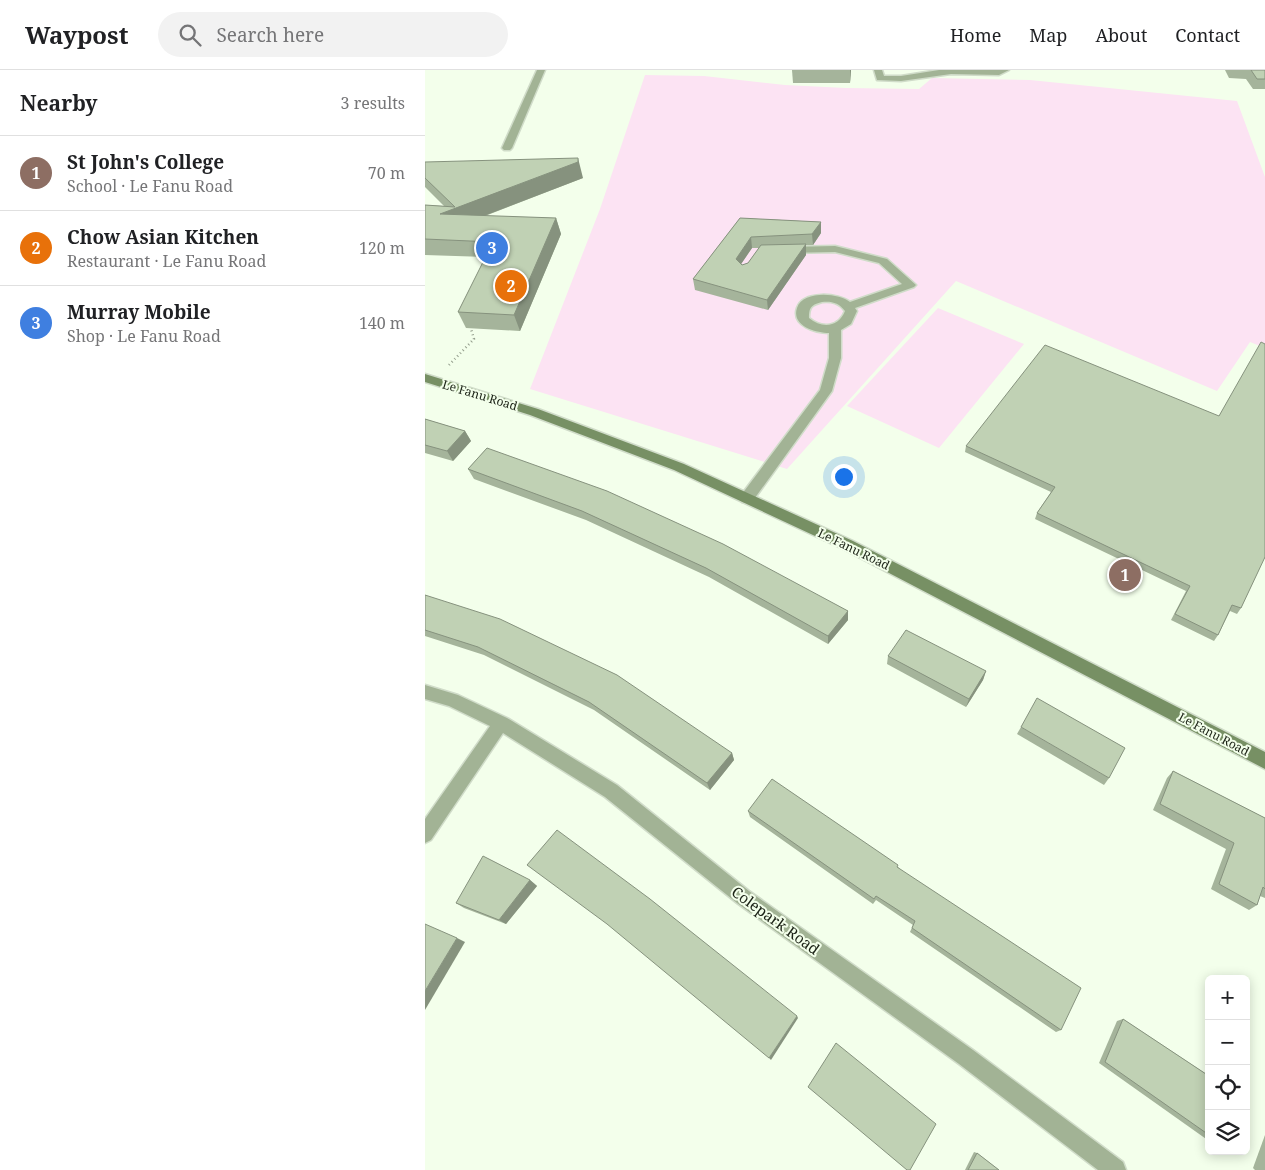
<!DOCTYPE html>
<html lang="en">
<head>
<meta charset="utf-8">
<style>
	body { margin:0; font-family:"Noto Serif",serif; background:#f2f2f2; color:#202124 }
	.controls { position:absolute; right:15px; bottom:15px; display:grid; overflow:hidden; border-radius:8px; box-shadow:0 2px 12px #0003 }
	.controls button { width:45px; height:45px; display:grid; place-items:center; padding:0; border:0; border-bottom:1px solid #e0e0e0; background:#fff; color:#202124; font:25px sans-serif }
	.you { position:absolute; left:418px; top:406px; width:18px; height:18px; margin:-12px; border:4px solid #fff; border-radius:50%; background:#1a73e8; box-shadow:0 0 0 8px #1a73e833 }
	.badge { display:grid; place-items:center; width:32px; height:32px; border-radius:50%; background:#b45309; color:#fff; font-size:16px; font-weight:700 }
	.pin { position:absolute; translate:-50% -50%; border:2px solid #fff; box-shadow:0 1px 5px #0006 }
	.list { margin:0; padding:0; list-style:none }
	h2 { display:flex; justify-content:space-between; align-items:center; height:65px; margin:0; padding:0 20px; font-size:21px }
	h2 small { font-size:16px; font-weight:400; color:#757577 }
	.list li { display:grid; grid-template-columns:32px 1fr auto; gap:15px; align-items:center; box-sizing:border-box; height:75px; padding:0 20px; border-top:1px solid #e0e0e0 }
	.list b { display:block; font-size:19px; white-space:nowrap }
	.list p { margin:0; font-size:16px; white-space:nowrap; color:#757577 }
	.list em { font-size:16px; font-style:normal; color:#757577 }
	.icon { flex:none; width:28px; height:28px; fill:none; stroke:currentColor; stroke-width:2; stroke-linecap:round; stroke-linejoin:round }
	.map { position:relative; flex:none; width:840px; height:1100px; overflow:hidden }
	header { display:flex; align-items:center; gap:30px; box-sizing:border-box; height:70px; padding:0 25px; background:#fff; border-bottom:1px solid #e0e0e0 }
	header strong { font-size:24px }
	nav { display:flex; gap:28px; margin-inline-start:auto; font-size:18px }
	.search { width:350px; height:45px; background:#f2f2f2; display:flex; align-items:center; gap:12px; box-sizing:border-box; padding:0 18px; border-radius:28px; color:#757577; font-size:19px }
	main { display:flex }
	aside { flex:1; background:#fff }
	.map>svg:first-child { display:block }
	.green { fill:#fce3f3 }
	.lines { fill:none; stroke-linecap:round; stroke-linejoin:round }
	.lane-casing { stroke:#d0dcc9; stroke-width:3 }
	.street-casing { stroke:#d0dcc9; stroke-width:3 }
	.secondary-casing { stroke:#d0dcc9; stroke-width:3 }
	.path { stroke:#949e8d; stroke-width:2.5; stroke-dasharray:1 3; stroke-linecap:butt }
	.lane { fill:#a2b395; fill-rule:evenodd }
	.street { fill:#a2b395; fill-rule:evenodd }
	.secondary { fill:#779064; fill-rule:evenodd }
	.wall { fill:#a5b49b; fill-rule:evenodd }
	.shaded-wall { fill:#86927e }
	.building { fill:#c0d1b4; stroke:#86927e }
	.labels { text-anchor:middle; dominant-baseline:central; stroke-width:4; stroke-linejoin:round; paint-order:stroke }
	.street-label { font-size:12px; fill:#1b2216; stroke:#f3ffeb }
	.near-street-label { font-size:15px; fill:#1b2216; stroke:#f3ffeb }
</style>
</head>
<body>
<header>
<strong>Waypost</strong>
<div class="search"><svg class="icon" aria-label="search" viewBox="0 0 24 24"><circle cx="10" cy="10" r="6"/><path d="M15 15l6 6"/></svg>Search here</div>
<nav><a>Home</a><a>Map</a><a>About</a><a>Contact</a></nav>
</header>
<main>
<aside>
<h2>Nearby<small>3 results</small></h2>
<ul class="list">
<li><span class="badge" style="background:#8d6e63">1</span><div><b>St John's College</b><p>School · Le Fanu Road</p></div><em>70 m</em></li>
<li><span class="badge" style="background:#e8710a">2</span><div><b>Chow Asian Kitchen</b><p>Restaurant · Le Fanu Road</p></div><em>120 m</em></li>
<li><span class="badge" style="background:#3f7fe0">3</span><div><b>Murray Mobile</b><p>Shop · Le Fanu Road</p></div><em>140 m</em></li>
</ul>
</aside>
<div class="map">
<svg width="840" height="1100" viewBox="0 0 840 1100">
	<rect width="100%" height="100%" fill="#f3ffeb"/>
	<g class="green">
		<polygon points="220,5 279,6 360,15 421,18 494,19 507,8 605,10 812,31 840,107 840,278 825,272 792,321 531,211 362,399 105,319 175,139"/>
		<polygon points="513,238 599,274 514,378 422,336"/>
	</g>
	<g class="lines">
		<defs>
			<g id="lane">
				<polygon points="449,0 457,0 459,6 476,6 514,0 584,0 574,5 526,4 476,11 452,10"/>
				<path d="M410,176L462,189L491,215L489,217L430,238L432,241L426,254L416,260V288L407,321L327,432L322,433L317,432L315,428L317,424L395,320L404,288V263C391,263 366,256 372,238C378,220 414,223 425,232L477,214L454,193L410,182L360,183L355,180L360,177ZM397,232C407,231 414,233 420,241C414,257 397,259 384,248C384,236 387,235 397,232Z"/>
			</g>
			<g id="street">
				<polygon points="112,0 120,0 87,78 85,80 79,80 77,78"/>
				<polygon points="0,615 33,625 82,648 192,715 324,821 548,980 698,1092 701,1100 673,1100 534,994 312,833 180,727 78,663 6,770 0,773 0,749 65,656 24,636 0,629"/>
			</g>
			<polygon id="secondary" points="0,304 113,339 259,394 428,471 840,682 840,699 418,479 249,400 105,345 0,312"/>
		</defs>
		<use href="#lane" class="lane-casing"/>
		<use href="#street" class="street-casing"/>
		<use href="#secondary" class="secondary-casing"/>
		<polyline class="path" points="24,295 49,269 46,259"/>
		<use href="#lane" class="lane"/>
		<use href="#street" class="street"/>
		<use href="#secondary" class="secondary"/>
	</g>
	<g class="wall">
		<polygon points="367,0 426,0 425,13 368,13"/>
		<polygon points="800,0 840,0 840,19 828,19 821,9 804,8"/>
		<polygon points="0,92 158,108 60,146 131,148 136,164 95,261 41,258 33,242 61,187 0,185 0,135 19,136 0,117"/>
		<path d="M315,148L396,152V163L388,175H381V185L343,240L270,220L268,209ZM327,178H334L323,193L317,195L316,194Z"/>
		<polygon points="840,274 840,489 839,488 816,538 812,544 805,541 793,565 789,571 746,550 761,521 610,449 612,443 626,422 540,382 541,376 794,346"/>
		<polygon points="0,349 40,361 46,371 28,391 0,383"/>
		<polygon points="62,378 423,541 423,550 403,574 284,507 161,450 49,409 43,399"/>
		<polygon points="0,525 307,683 309,690 285,720 169,640 59,585 0,566"/>
		<polygon points="463,586 561,601 558,610 541,637 462,594"/>
		<polygon points="596,657 684,708 679,715 592,664"/>
		<polygon points="748,701 840,748 840,828 835,826 832,835 824,840 786,819 801,779 728,740 742,708"/>
		<polygon points="323,741 473,797 636,960 631,962 485,862 488,855 451,830 448,834 325,747"/>
		<polygon points="105,810 112,816 81,854 39,838 31,833"/>
		<polygon points="698,949 784,1006 784,1071 674,993 692,951"/>
		<polygon points="840,1065 840,1100 830,1100 828,1098"/>
		<polygon points="549,1082 552,1083 574,1100 540,1100"/>
	</g>
	<g class="shaded-wall">
		<polygon points="425,0 426,0 425,13"/>
		<polygon points="153,88 158,108 22,160 15,144"/>
		<polygon points="131,148 136,164 95,261 89,245"/>
		<polygon points="396,152 396,163 388,175 387,164"/>
		<polygon points="326,167 327,178 312,200 311,189"/>
		<polygon points="381,174 381,185 343,240 342,230"/>
		<polygon points="40,361 46,371 28,391 22,381"/>
		<polygon points="423,541 423,550 403,574 403,566"/>
		<polygon points="561,601 558,610 541,637 544,629"/>
		<polygon points="307,683 309,690 285,720 282,713"/>
		<polygon points="105,810 112,816 81,854 74,850"/>
		<polygon points="32,868 40,872 0,940 0,921"/>
		<polygon points="372,946 373,948 346,990 344,988"/>
	</g>
	<g class="building">
		<polygon points="826,0 840,0 840,9 832,9"/>
		<polygon points="153,88 153,92 15,144 131,148 89,245 33,242 68,172 0,169 0,135 30,137 0,108 0,92"/>
		<polygon points="315,148 396,152 387,164 326,167 311,189 317,195 323,193 336,175 381,174 342,230 268,209"/>
		<polygon points="836,272 840,274 840,487 816,538 807,535 793,565 750,544 765,516 612,443 630,417 541,376 620,275 794,346"/>
		<polygon points="0,349 40,361 22,381 0,375"/>
		<polygon points="62,378 182,421 298,474 423,541 403,566 281,498 157,441 43,399"/>
		<polygon points="0,525 75,549 192,605 307,683 282,713 164,632 53,577 0,560"/>
		<polygon points="481,560 561,601 544,629 463,586"/>
		<polygon points="612,628 700,678 684,708 596,657"/>
		<polygon points="748,701 840,748 840,819 838,817 832,835 794,814 809,773 735,734"/>
		<polygon points="347,709 473,795 472,797 656,918 636,960 487,858 490,851 451,826 449,829 323,741"/>
		<polygon points="132,760 225,829 372,946 344,988 182,854 102,795"/>
		<polygon points="58,786 105,810 74,850 31,833"/>
		<polygon points="0,854 32,868 0,921"/>
		<polygon points="698,949 784,1006 784,1065 680,992"/>
		<polygon points="411,973 511,1054 485,1100 482,1100 383,1017"/>
		<polygon points="552,1083 574,1100 543,1100"/>
	</g>
	<g class="labels">
		<g class="street-label">
			<text transform="translate(55 325) rotate(17)">Le Fanu Road</text>
			<text transform="translate(429 479) rotate(26)">Le Fanu Road</text>
			<text transform="translate(789 664) rotate(28)">Le Fanu Road</text>
		</g>
		<g class="near-street-label">
			<text transform="translate(351 850) rotate(36)">Colepark Road</text>
		</g>
	</g>
</svg>
<div class="controls">
<button>+</button>
<button>−</button>
<button><svg class="icon" aria-label="locate" viewBox="0 0 24 24"><circle cx="12" cy="12" r="6"/><path d="M12 2v4M12 18v4M2 12h4M18 12h4"/></svg></button>
<button><svg class="icon" aria-label="layers" viewBox="0 0 24 24"><path d="M12 4l9 5-9 5-9-5zM3 14l9 5 9-5"/></svg></button>
</div>
<div class="you"></div>
<div class="pin badge" style="left:700px;top:505px;background:#8d6e63">1</div>
<div class="pin badge" style="left:86px;top:216px;background:#e8710a">2</div>
<div class="pin badge" style="left:67px;top:178px;background:#3f7fe0">3</div>
</div>
</main>
</body>
</html>
